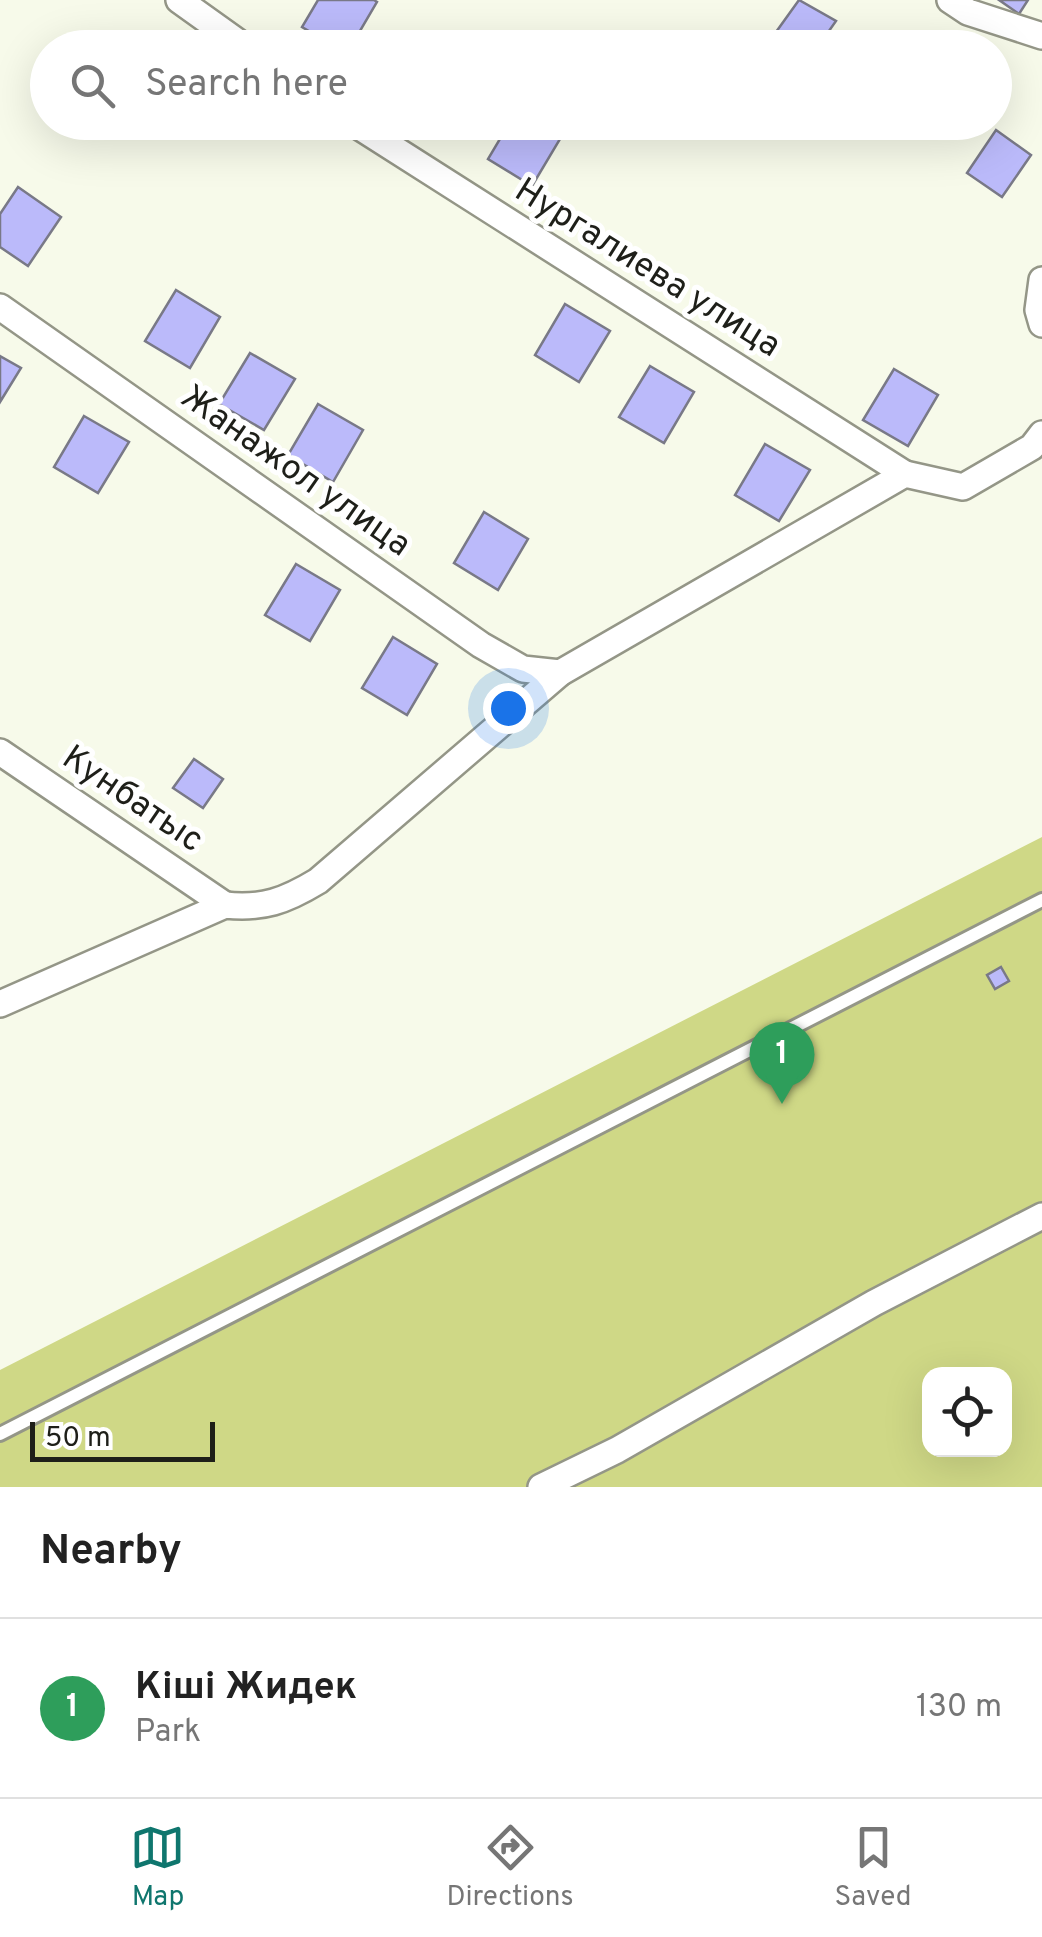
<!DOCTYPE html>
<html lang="en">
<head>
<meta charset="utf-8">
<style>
	body { margin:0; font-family:Overpass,sans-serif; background:#f6f6f6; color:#222 }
	.controls { position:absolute; right:30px; bottom:30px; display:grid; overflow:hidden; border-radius:20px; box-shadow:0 10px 40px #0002 }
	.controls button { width:90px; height:90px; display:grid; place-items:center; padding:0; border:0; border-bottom:2px solid #e0e0e0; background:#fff; color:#222; font:50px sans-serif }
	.scale { position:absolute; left:30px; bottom:25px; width:185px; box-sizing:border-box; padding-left:10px; border:5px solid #1e1f19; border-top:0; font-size:28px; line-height:35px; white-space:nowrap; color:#1e1f19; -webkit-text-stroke:8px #fff; paint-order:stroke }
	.you { position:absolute; left:508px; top:708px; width:35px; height:35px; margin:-25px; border:8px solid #fff; border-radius:50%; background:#1a73e8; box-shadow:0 0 0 15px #1a73e833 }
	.badge { display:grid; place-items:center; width:65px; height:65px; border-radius:50%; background:#0f766e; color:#fff; font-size:32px; font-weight:700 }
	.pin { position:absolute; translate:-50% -82px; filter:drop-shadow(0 2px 5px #0008) }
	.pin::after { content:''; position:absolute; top:52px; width:35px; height:30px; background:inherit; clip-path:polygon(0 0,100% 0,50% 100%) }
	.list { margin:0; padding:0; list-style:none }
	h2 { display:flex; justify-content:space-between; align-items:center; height:130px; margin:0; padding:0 40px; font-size:42px }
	h2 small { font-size:32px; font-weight:400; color:#767676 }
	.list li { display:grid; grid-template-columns:65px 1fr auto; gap:30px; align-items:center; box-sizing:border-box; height:180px; padding:0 40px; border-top:2px solid #e0e0e0 }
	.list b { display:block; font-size:38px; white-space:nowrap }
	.list p { margin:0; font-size:32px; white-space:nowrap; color:#767676 }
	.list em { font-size:32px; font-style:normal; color:#767676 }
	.icon { flex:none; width:55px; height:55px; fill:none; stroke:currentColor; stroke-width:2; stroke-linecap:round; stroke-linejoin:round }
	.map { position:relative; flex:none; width:1042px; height:1487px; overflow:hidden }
	.search { position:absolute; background:#fff; box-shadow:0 10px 40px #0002; left:30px; right:30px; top:30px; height:110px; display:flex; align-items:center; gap:25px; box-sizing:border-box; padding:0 35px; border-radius:55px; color:#767676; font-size:38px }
	.sheet { height:310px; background:#fff }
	nav { display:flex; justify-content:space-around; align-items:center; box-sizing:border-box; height:140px; border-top:2px solid #e0e0e0; background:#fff; font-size:28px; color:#767676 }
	nav a { display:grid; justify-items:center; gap:5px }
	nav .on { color:#0f766e }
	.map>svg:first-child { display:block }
	.green { fill:#cfd886; fill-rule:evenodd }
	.building { fill:#bbbafa; stroke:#797987; stroke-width:2.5 }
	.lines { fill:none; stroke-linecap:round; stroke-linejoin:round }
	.service-casing { stroke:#949687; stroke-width:18 }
	.minor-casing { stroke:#949687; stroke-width:30 }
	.service { stroke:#fff; stroke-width:12 }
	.minor { stroke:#fff; stroke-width:25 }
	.labels { text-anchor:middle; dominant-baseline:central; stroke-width:10; stroke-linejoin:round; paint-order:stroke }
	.street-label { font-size:35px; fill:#1e1f19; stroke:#fff }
</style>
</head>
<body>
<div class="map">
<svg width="1042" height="1487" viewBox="0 0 1042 1487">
	<rect width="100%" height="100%" fill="#f7faea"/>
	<path class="green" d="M1042,837V1487H0V1370ZM930,1374H1004V1450H930Z"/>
	<g class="building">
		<polygon points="318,0 374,0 377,2 350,48 338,48 302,27"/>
		<polygon points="799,0 836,21 817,48 783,48 771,39"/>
		<polygon points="999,0 1028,0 1019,14"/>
		<polygon points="510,122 542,122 563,134 532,186 488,159"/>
		<polygon points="882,122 914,122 903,137"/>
		<polygon points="996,130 1031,155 1002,197 967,173"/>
		<polygon points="18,187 61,217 28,266 0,247 0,214"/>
		<polygon points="176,290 220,317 190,368 145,341"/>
		<polygon points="565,304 610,331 579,382 535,355"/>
		<polygon points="250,353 295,379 264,430 219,404"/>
		<polygon points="0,356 21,368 0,402"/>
		<polygon points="650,366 694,392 664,443 619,417"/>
		<polygon points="894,369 938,395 908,446 863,420"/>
		<polygon points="318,404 363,430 333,482 288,455"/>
		<polygon points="84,416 129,442 98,493 54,467"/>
		<polygon points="765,444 810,470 779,521 735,495"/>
		<polygon points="484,512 528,539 498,590 454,563"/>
		<polygon points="296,564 340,590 310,641 265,615"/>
		<polygon points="393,637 437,664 407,715 362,688"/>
		<polygon points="194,759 223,779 203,808 173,788"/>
		<polygon points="1001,967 1009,981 995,989 987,975"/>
	</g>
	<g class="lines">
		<defs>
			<polyline id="service" points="0,1434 1042,900"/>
			<g id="minor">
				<polyline points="179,0 246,48"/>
				<polyline points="950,0 968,12 1042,36"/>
				<polyline points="352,122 905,474"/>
				<polyline points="1042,280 1038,310 1042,324"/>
				<polyline points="0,307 481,645 523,669 560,673"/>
				<polyline points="0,752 225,905"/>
				<path d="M0,1004L225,905C263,909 285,901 318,881L560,673L905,474L963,487L1032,447L1042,434"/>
				<polyline points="541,1487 617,1450 874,1303 1042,1216"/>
			</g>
		</defs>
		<use href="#service" class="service-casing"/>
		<use href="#minor" class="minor-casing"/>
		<use href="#service" class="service"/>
		<use href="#minor" class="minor"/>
	</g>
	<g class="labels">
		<g class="street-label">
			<text transform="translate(647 269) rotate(32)">Нургалиева улица</text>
			<text transform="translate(295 472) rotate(35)">Жанажол улица</text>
			<text transform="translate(132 800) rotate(34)">Кунбатыс</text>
		</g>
	</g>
</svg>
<div class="controls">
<button><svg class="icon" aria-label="locate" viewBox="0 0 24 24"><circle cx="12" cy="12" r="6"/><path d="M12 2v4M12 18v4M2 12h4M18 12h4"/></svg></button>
</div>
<div class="scale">50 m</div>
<div class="you"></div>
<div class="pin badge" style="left:782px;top:1104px;background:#2e9e5b">1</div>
<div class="search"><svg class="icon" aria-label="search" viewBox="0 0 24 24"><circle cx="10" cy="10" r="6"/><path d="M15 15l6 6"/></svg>Search here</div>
</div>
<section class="sheet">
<h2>Nearby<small></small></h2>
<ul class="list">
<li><span class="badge" style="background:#2e9e5b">1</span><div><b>Кіші Жидек</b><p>Park</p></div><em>130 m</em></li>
</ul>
</section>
<nav>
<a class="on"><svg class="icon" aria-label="map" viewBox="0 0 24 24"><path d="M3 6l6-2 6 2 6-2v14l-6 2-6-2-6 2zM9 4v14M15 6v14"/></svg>Map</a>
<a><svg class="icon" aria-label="directions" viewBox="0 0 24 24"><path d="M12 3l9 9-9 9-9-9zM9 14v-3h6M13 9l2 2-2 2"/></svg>Directions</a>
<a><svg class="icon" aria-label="saved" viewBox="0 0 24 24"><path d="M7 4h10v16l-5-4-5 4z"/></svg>Saved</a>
</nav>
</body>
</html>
